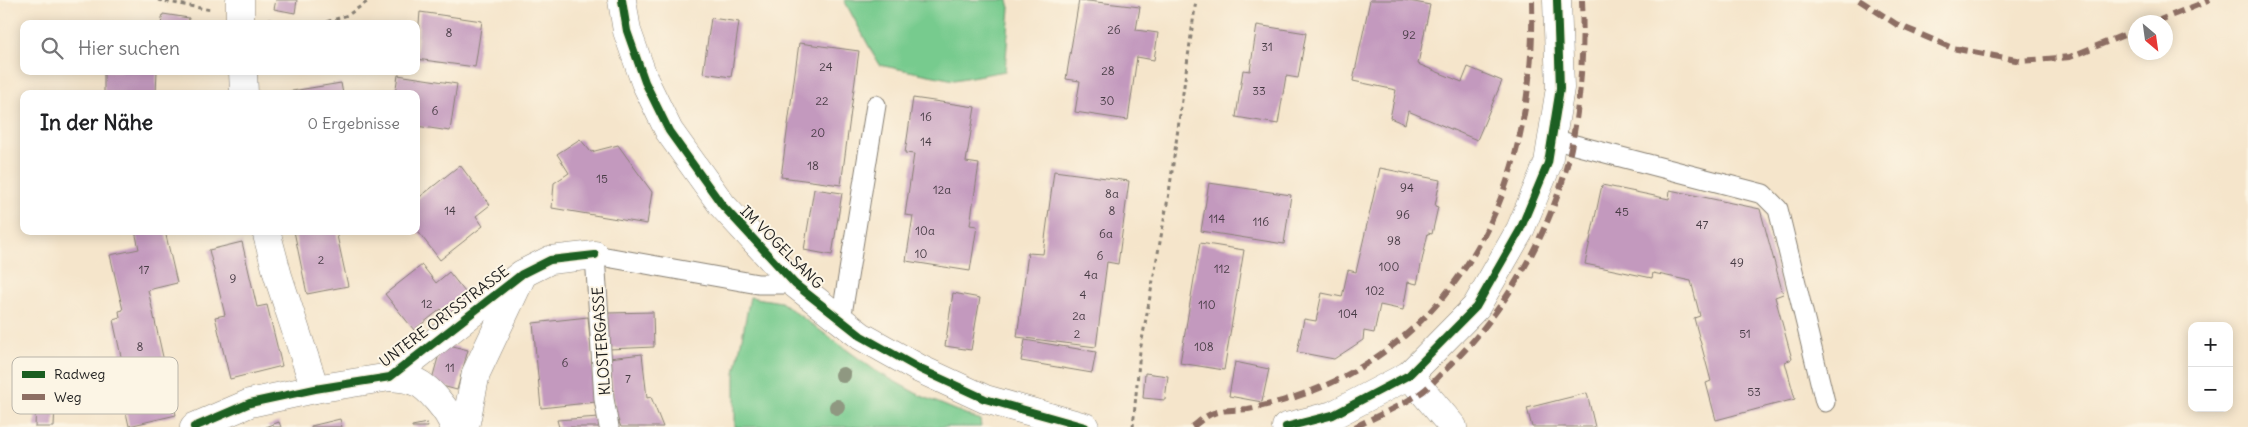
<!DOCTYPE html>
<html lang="de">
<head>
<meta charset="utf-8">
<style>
	body { margin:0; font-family:Delius,sans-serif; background:#f6f6f6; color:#202124 }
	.controls { position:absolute; right:15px; bottom:15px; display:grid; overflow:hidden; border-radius:10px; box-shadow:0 2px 12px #0003 }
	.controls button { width:45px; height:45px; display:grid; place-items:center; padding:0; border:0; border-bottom:1px solid #e0e0e0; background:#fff; color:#202124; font:25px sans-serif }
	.compass { position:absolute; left:2128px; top:15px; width:45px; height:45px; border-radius:50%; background:#fff; box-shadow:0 2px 12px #0003; rotate:151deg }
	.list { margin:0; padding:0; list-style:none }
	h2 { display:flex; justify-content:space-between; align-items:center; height:65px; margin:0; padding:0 20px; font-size:21px }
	h2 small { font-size:16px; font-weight:400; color:#757577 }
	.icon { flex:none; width:28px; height:28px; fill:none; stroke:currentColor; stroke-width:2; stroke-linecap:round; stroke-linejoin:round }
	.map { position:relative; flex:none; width:2248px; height:427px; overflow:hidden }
	.search { position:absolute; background:#fff; box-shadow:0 2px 12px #0003; left:20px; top:20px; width:400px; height:55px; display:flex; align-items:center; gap:12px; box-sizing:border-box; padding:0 18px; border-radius:10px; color:#757577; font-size:19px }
	.panel { position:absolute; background:#fff; box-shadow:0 2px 12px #0003; left:20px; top:90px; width:400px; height:145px; border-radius:10px }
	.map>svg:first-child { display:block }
	.green { fill:#77cb8e; stroke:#4a7455 }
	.building { fill:#c399be }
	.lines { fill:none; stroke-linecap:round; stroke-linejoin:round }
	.service-casing { stroke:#888074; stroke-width:21 }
	.minor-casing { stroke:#888074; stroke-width:29 }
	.path { stroke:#888074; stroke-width:3; stroke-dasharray:4 4; stroke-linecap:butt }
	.service { stroke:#fff; stroke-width:19 }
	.minor { stroke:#fff; stroke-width:28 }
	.quiet { stroke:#8d6e63; stroke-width:6; stroke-dasharray:12 6; stroke-linecap:butt }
	.cycleway-casing { stroke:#fcf5e5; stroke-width:11 }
	.cycleway { stroke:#1b5e20; stroke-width:8 }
	.tree { fill:#8f9881 }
	.labels { text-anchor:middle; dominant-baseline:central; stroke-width:4; stroke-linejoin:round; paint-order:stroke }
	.number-label { font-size:12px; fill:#463b44 }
	.street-label { font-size:15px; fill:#1c1c1c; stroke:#fcf5e5 }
	.key { fill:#fcf5e5; stroke:#b9b4a9; stroke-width:1 }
	.key-label { font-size:14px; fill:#1c1c1c }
</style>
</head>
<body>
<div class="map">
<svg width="2248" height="427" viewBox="0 0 2248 427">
	<rect width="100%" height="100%" fill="#fcf5e5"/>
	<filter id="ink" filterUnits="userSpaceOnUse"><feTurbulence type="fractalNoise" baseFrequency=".02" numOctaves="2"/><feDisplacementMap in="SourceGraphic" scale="10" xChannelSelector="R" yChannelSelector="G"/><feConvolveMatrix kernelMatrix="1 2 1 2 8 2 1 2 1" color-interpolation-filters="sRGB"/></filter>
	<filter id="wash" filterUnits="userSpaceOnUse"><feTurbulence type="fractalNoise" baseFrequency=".0096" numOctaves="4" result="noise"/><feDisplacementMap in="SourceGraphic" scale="20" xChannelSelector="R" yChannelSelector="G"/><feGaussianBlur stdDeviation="1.12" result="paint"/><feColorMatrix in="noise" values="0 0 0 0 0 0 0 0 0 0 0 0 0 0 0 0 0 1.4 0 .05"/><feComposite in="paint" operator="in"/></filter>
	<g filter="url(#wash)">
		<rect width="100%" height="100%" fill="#f5e5cb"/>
		<g class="green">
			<polygon points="844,0 1008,0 1010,8 1005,71 954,80 879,65"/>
			<polygon points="750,297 781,302 876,371 919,395 980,420 981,427 735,427 735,373"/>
		</g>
		<g id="blocks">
			<g class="building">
				<polygon points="276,0 297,0 295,13 274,9"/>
				<polygon points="1079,0 1140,7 1136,30 1158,33 1154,60 1137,57 1128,120 1075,112 1080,81 1066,79"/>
				<polygon points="1370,0 1404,0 1430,5 1418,64 1462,82 1468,67 1502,81 1477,140 1408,111 1405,124 1390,118 1396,90 1353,81"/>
				<polygon points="420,12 482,21 475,67 416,59"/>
				<polygon points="163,14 189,18 188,24 161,24"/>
				<polygon points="711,18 739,22 731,77 703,73"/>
				<polygon points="1257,25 1306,33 1298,78 1286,76 1278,124 1236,117 1243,70 1250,71"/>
				<polygon points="799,43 859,51 841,185 781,177"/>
				<polygon points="104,71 157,71 156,94 104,94"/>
				<polygon points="398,75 457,84 450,131 416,126 416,94 395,94"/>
				<polygon points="341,83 343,94 280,94 280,93"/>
				<polygon points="913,98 975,107 966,162 979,164 970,225 977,226 970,271 906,261 913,216 905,215 914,154 905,153"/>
				<polygon points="580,139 591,152 618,145 652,192 647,224 552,208 554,183 569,173 557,154"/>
				<polygon points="460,165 490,205 476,216 483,226 440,260 416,229 416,200"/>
				<polygon points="1380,168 1440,180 1435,206 1438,207 1432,234 1428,233 1417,284 1408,282 1403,310 1380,305 1374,333 1364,331 1363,340 1334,359 1297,352 1304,319 1316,321 1322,293 1342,297 1348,270 1356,272"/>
				<polygon points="1054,171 1129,181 1118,264 1107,262 1096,347 1017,337 1028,253 1043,254"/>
				<polygon points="1209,183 1291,195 1284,244 1201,231"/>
				<polygon points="1602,185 1669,199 1670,190 1760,209 1783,294 1775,297 1792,359 1785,362 1795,399 1716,420 1706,383 1711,381 1694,318 1700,316 1691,281 1653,273 1652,278 1585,264"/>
				<polygon points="814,189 842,193 832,255 804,250"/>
				<polygon points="135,231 165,231 177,283 148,290 176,415 129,426 117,372 124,370 113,320 120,318 119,311 123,310 110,255 139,249"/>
				<polygon points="294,231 336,231 348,286 307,294"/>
				<polygon points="242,242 257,307 267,305 282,366 230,379 215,317 225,315 209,250"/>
				<polygon points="1200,243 1244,250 1224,370 1180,363"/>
				<polygon points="422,265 436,283 449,272 469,297 445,316 441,309 414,330 385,294"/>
				<polygon points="953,293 980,298 971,350 945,346"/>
				<polygon points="653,312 654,347 609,349 608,313"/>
				<polygon points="588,317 596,402 541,408 533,323"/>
				<polygon points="1025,340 1096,352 1092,373 1021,361"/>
				<polygon points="442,343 468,350 457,390 431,383"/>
				<polygon points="642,354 647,398 651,397 663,427 621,427 615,412 609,358"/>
				<polygon points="1235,362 1269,369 1262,402 1229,396"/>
				<polygon points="1145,373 1168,376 1165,400 1143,398"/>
				<polygon points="1587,393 1595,427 1532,427 1527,408"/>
				<polygon points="36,401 55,402 54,427 35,427"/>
				<polygon points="599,417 602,427 559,427 557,420"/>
				<polygon points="340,419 342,427 311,427 311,426"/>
				<polygon points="279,422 281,427 266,427"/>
				<polygon points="427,423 428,427 412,427 412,426"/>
			</g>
		</g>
	</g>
	<g filter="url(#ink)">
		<use href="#blocks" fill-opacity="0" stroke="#888074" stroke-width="1"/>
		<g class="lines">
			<defs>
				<g id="service">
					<polyline points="1552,139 1763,194 1778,209 1825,402"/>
					<polyline points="841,320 876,105"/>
					<polyline points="609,427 604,399 595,255 758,284 795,284"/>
				</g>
				<g id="minor">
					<polyline points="240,0 240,24"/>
					<polyline points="622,0 627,31 645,82 669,131 722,205 795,284 861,336 920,369 985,399 1085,427"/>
					<polyline points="243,71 244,94"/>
					<polyline points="266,231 278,276 315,389"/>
					<polyline points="1409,375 1453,427"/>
					<path d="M390,377C398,378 406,378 413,381C428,385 450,413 454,427"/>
					<polyline points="194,427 250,403 315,389 390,377 522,274 550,260 595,255"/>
					<polyline points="465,427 476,373 521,278"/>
					<polyline points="1286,427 1333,415 1409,375 1476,307 1520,230 1548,163 1560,88 1557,0"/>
				</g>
			</defs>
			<use href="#service" class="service-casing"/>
			<use href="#minor" class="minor-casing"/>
			<g class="path">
				<polyline points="158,0 211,10"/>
				<polyline points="269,20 295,24"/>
				<polyline points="320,24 348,15 370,0"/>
				<polyline points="1133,427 1140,351 1169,193 1196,0"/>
			</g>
			<use href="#service" class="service"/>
			<use href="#minor" class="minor"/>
			<g class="quiet">
				<polyline points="1859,0 1896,24 1952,48 2021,61 2070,57 2136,30"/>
				<polyline points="2155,22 2210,0"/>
				<path d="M1192,427C1198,423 1206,415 1214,413C1224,409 1237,410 1248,409C1279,403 1312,393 1341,378C1485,304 1536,154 1532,0"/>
				<path d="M1355,427C1377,416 1401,406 1422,392C1430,386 1437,378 1444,371C1504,316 1557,223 1572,143C1581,96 1584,48 1582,0"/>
			</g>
			<defs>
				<g id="cycleway">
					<polyline points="622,0 627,31 645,82 669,131 722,205 795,284 861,336 920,369 985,399 1085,427"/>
					<polyline points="194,427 250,403 315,389 390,377 522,274 550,260 595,255"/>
					<polyline points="1286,427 1333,415 1409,375 1476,307 1520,230 1548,163 1560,88 1557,0"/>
				</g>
			</defs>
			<use href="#cycleway" class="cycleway-casing"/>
			<use href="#cycleway" class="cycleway"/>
		</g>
		<g class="tree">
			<circle cx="843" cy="375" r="8"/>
			<circle cx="837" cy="407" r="8"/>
		</g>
	</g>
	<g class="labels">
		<g class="number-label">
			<text x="1114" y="29">26</text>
			<text x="449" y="32">8</text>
			<text x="1409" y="34">92</text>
			<text x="1267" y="46">31</text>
			<text x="826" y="66">24</text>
			<text x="1108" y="70">28</text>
			<text x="1259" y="90">33</text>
			<text x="822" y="100">22</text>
			<text x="1107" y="100">30</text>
			<text x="435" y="110">6</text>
			<text x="926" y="116">16</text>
			<text x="818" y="132">20</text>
			<text x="926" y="141">14</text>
			<text x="813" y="165">18</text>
			<text x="602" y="178">15</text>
			<text x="1407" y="187">94</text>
			<text x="942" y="189">12a</text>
			<text x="1112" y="193">8a</text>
			<text x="450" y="210">14</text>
			<text x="1112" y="210">8</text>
			<text x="1622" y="211">45</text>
			<text x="1403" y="214">96</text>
			<text x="1217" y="218">114</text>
			<text x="1261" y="221">116</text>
			<text x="1702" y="224">47</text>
			<text x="925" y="230">10a</text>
			<text x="1106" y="233">6a</text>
			<text x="1394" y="240">98</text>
			<text x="921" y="253">10</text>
			<text x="1100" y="255">6</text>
			<text x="321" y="259">2</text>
			<text x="1737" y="262">49</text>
			<text x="1389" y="266">100</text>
			<text x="1222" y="268">112</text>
			<text x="144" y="269">17</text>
			<text x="1091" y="274">4a</text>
			<text x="233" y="278">9</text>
			<text x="1375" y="290">102</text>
			<text x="1083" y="294">4</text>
			<text x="427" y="303">12</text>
			<text x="1207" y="304">110</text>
			<text x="1348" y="313">104</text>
			<text x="1079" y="315">2a</text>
			<text x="1077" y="333">2</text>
			<text x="1745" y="333">51</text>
			<text x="140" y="346">8</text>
			<text x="1204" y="346">108</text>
			<text x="565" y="362">6</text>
			<text x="450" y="367">11</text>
			<text x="628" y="378">7</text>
			<text x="1754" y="391">53</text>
		</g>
		<g class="street-label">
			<text transform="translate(782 247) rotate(45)">IM VOGELSANG</text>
			<text transform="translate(444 316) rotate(-37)">UNTERE ORTSSTRASSE</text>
			<text transform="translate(601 341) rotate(-94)">KLOSTERGASSE</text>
		</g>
	</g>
	<rect x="12" y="357" width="166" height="57" rx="8" class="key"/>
	<rect x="22" y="371" width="23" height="7" fill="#1b5e20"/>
	<rect x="22" y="394" width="23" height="6" fill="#8d6e63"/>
	<g class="key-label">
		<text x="54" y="379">Radweg</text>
		<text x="54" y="402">Weg</text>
	</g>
</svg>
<div class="controls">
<button>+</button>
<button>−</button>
</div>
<svg class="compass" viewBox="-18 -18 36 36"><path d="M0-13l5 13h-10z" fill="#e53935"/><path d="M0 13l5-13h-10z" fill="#757577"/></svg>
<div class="search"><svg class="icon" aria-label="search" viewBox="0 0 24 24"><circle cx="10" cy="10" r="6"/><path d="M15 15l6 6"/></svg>Hier suchen</div>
<section class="panel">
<h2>In der Nähe<small>0 Ergebnisse</small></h2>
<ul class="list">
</ul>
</section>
</div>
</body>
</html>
